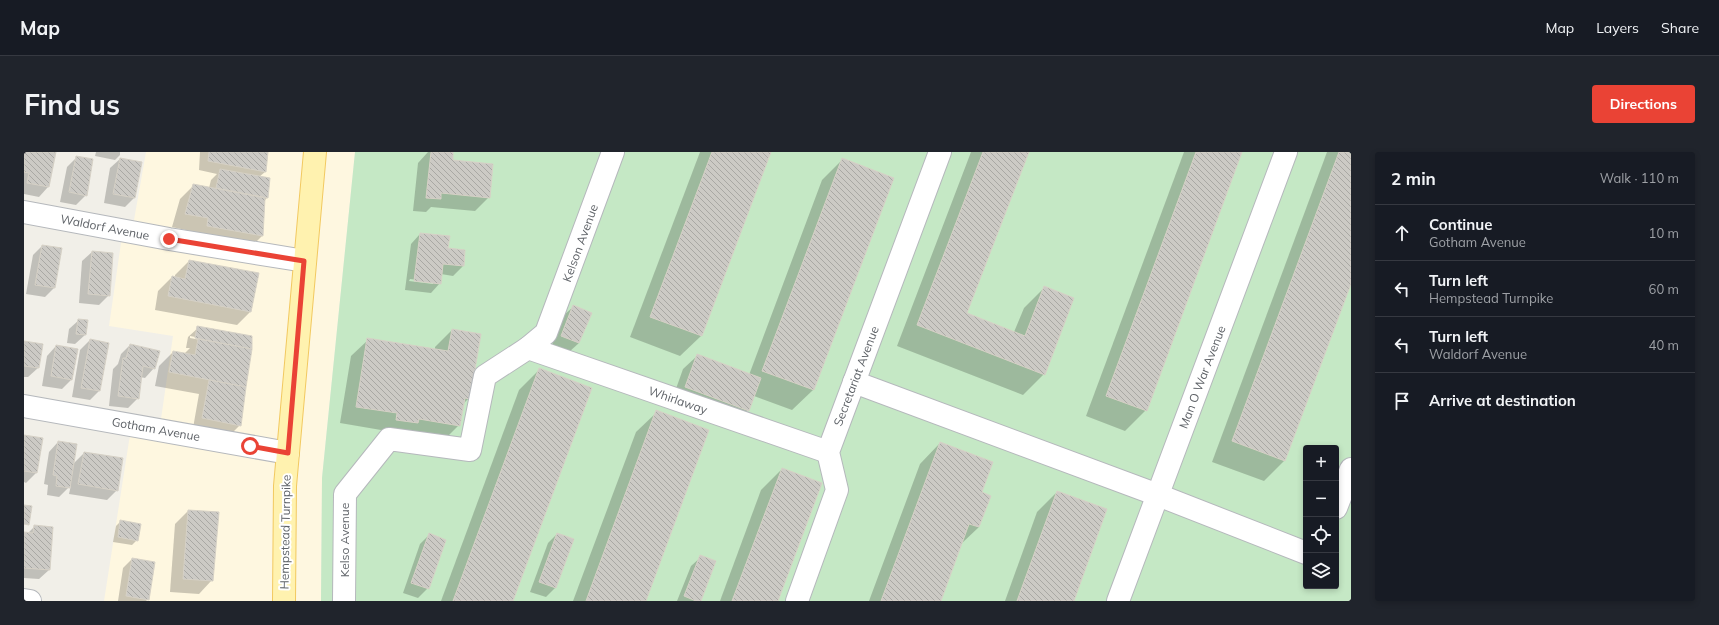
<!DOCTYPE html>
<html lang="en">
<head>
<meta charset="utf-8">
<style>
	body { margin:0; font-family:Mulish,sans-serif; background:#20242c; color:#f1f3f6 }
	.controls { position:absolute; right:12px; bottom:12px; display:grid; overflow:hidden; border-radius:4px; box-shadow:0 2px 6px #0003 }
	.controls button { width:36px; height:36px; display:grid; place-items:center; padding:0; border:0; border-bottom:1px solid #363941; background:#171b24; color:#f1f3f6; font:20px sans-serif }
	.stop { position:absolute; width:12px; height:12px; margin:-9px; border:3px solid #ea4335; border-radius:50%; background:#fff }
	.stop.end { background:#ea4335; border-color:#fff; box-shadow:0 1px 4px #0008 }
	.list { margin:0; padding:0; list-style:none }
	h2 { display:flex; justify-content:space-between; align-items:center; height:52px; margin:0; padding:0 16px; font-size:17px }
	h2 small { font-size:13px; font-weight:400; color:#9ea1a6 }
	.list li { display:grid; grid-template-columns:26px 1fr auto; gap:12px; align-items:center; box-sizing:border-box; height:56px; padding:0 16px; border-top:1px solid #363941 }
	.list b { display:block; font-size:15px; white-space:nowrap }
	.list p { margin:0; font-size:13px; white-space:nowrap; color:#9ea1a6 }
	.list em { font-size:13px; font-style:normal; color:#9ea1a6 }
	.icon { flex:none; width:22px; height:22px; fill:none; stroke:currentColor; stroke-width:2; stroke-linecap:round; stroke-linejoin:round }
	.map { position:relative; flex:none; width:1327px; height:449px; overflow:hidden; border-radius:4px }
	header { display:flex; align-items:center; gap:24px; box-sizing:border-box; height:56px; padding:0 20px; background:#171b24; border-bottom:1px solid #363941 }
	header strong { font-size:19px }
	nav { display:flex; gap:22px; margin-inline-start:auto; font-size:14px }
	.intro { display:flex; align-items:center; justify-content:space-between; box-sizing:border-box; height:96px; padding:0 24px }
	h1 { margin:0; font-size:28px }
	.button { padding:10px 18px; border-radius:4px; background:#ea4335; color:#fff; font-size:14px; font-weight:700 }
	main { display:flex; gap:24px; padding:0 24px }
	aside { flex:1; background:#171b24; border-radius:4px; box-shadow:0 2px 6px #0003 }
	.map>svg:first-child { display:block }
	.commercial { fill:#fef7e0 }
	.green { fill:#c5e8c5; fill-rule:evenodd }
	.shadow { fill:#0003; fill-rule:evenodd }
	.building { fill:url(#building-back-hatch); stroke:#d6d1c6 }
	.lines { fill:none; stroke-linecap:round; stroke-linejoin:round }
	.minor-casing { stroke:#b5b8bc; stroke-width:24 }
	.major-casing { stroke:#f2c960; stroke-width:24 }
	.minor { stroke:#fff; stroke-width:22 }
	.major { stroke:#fff2af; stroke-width:22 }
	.route { stroke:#ea4335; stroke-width:5 }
	.labels { text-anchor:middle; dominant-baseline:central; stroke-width:4; stroke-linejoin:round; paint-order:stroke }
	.street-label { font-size:12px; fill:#5f6368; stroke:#fff }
</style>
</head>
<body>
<header>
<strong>Map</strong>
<nav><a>Map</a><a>Layers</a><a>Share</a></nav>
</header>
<div class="intro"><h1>Find us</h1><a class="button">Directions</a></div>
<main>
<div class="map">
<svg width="1327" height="449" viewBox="0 0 1327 449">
	<defs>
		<pattern id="building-back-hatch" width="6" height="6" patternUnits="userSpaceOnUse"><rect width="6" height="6" fill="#cccac5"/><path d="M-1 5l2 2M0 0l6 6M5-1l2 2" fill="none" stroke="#a9a8a4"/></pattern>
	</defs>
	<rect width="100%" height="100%" fill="#f1efe8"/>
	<polygon class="commercial" points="122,0 331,0 298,326 297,449 80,449 105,289 110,270 136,274 149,184 85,174 98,84 107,85"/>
	<path class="green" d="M331,0H1327V449H297L298,326ZM1282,296H1312V434H1282Z"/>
	<g class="shadow">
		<polygon points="0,0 31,0 24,35 15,45 0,42"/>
		<polygon points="72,0 96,0 96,3 91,8 71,4"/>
		<polygon points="176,0 243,0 241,20 235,25 243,46 240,49 238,84 224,98 170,87 171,80 148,75 156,47 170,33 185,36 187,28 193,22 175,18"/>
		<polygon points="404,0 428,0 428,9 465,45 451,59 407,55 402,60 389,59 394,11"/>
		<polygon points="676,0 746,0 677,184 656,204 606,185"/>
		<polygon points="947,0 1004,0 942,162 990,180 1000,156 1020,136 1020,222 999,243 873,194"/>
		<polygon points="1160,0 1217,0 1122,258 1101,279 1062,264"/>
		<polygon points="1303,0 1327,0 1327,129 1260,309 1240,329 1188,310"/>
		<polygon points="53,5 62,43 52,53 36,50 43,15"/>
		<polygon points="96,7 110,46 101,55 80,51 86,16"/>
		<polygon points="818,8 868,26 789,238 768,258 730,244 724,258 711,272 648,248 659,217 673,204 725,223 798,28"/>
		<path d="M396,82L423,97L440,99L439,114L429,124L417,122L416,131L407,141L381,138L387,92ZM386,127L409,130V132L385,129Z"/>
		<polygon points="18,94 30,136 21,145 2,142 9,103"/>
		<polygon points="68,100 85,143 75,153 55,151 58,109"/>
		<polygon points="165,109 226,160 213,173 131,158 134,139 148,125 151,126 151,123"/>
		<polygon points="549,155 555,191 545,200 528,193 539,164"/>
		<polygon points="55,168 61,183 51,192 43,191 45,177"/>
		<path d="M174,176L227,185V197L221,234L216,273L206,283L169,276L175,242L131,234L135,214L149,200L160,202L166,196H162L164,185ZM166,184L219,194V196L166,186Z"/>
		<polygon points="428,178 445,246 438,253 435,273 418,290 356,284 357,278 316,271 327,204 344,188 411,198 411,195"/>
		<polygon points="66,188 75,239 66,248 48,245 56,198"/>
		<polygon points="0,190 14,216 4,225 0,225"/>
		<polygon points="106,193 130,216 121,226 116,225 114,246 104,256 85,254 89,217 94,212 97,202"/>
		<polygon points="32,194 47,228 38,237 18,234 23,204"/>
		<polygon points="516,217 488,449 417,449 495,238"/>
		<polygon points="633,260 621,449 549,449 612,280"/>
		<polygon points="0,284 18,287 12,321 2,331 0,330"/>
		<polygon points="34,290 49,312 60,301 93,338 83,348 45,342 47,333 35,345 23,343 24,333 20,332 25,300"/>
		<polygon points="916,291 956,341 955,375 936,393 915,449 845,449 896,312"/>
		<polygon points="758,317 753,449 696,449 737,338"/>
		<polygon points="1033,340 1049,449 981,449 1013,360"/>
		<polygon points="164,359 188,428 175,442 146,440 151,372"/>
		<polygon points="97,369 113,388 108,393 89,390 92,374"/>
		<polygon points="10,375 25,418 15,427 0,426 0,381 4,381"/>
		<polygon points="533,382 531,436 522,445 506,440 524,391"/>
		<polygon points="405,383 404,436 394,446 379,441 396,392"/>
		<polygon points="677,405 676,449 653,449 667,414"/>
		<polygon points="108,407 124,447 122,449 94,449 99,416"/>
	</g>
	<g class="building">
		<polygon points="0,0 32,0 25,35 3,31 5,21 0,20"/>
		<polygon points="185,0 244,0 242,20 184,9"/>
		<polygon points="407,0 429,0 429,8 469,12 466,46 417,41 417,47 402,46"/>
		<polygon points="688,0 747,0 678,184 626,165"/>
		<polygon points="959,0 1005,0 943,161 1001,184 1020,134 1050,146 1021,223 893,173"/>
		<polygon points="1172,0 1218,0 1123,259 1082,244"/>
		<polygon points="1315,0 1327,0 1327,132 1261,309 1208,289"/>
		<polygon points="52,4 69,7 63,44 45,40"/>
		<polygon points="96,6 118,10 111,46 89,42"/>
		<polygon points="818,6 870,26 790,238 738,219"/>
		<polygon points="196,17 246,26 244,46 192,36"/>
		<polygon points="169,32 241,46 239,84 183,74 184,66 161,62"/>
		<polygon points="396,81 426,84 424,96 441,98 440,114 419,112 417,132 390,129"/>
		<polygon points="18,93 38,96 31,136 11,133"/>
		<polygon points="68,99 89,101 86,144 64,142"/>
		<polygon points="165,108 235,121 227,160 144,144 148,124 161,127"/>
		<polygon points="549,153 568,161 555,191 537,184"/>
		<polygon points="54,167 64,168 62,183 52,182"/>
		<polygon points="173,174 228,184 228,197 171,186"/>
		<polygon points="428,177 457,182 446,247 441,246 436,274 395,267 394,271 372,268 373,261 332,255 343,186 424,199"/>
		<polygon points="66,187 85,191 76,239 57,236"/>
		<polygon points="174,187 228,197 222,235 145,220 149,199 171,203"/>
		<polygon points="0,189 19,192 15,216 0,214"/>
		<polygon points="106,192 136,199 131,217 119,214 115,247 94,244 99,206 102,206"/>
		<polygon points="32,193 54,197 48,228 27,224"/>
		<polygon points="673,202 737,226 725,259 661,235"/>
		<polygon points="515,216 568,236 489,449 429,449"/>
		<polygon points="185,228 222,235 217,274 178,266"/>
		<polygon points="632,258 685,278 622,449 562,449"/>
		<polygon points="0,283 19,286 13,321 0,319"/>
		<polygon points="34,289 53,292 46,336 32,334 33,324 29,323"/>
		<polygon points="916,290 969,310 958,340 967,344 955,375 945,372 917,449 857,449"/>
		<polygon points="60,300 99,306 94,339 54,332"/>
		<polygon points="758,316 798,331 754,449 708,449"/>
		<polygon points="1033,339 1083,357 1050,449 993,449"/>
		<polygon points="0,353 8,354 5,373 0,372"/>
		<polygon points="164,358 195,360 189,429 159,427"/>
		<polygon points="96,368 117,372 114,389 94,385"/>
		<polygon points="10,373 29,375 26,418 0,416 0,380 9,381"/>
		<polygon points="405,381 422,388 405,437 387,431"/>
		<polygon points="533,381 550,387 532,436 515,430"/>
		<polygon points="676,403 692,409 677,449 672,449 660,444"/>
		<polygon points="108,406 131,410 125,448 102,444"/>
	</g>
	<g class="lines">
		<defs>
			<g id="minor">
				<polyline points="0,60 145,87 281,109"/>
				<polyline points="504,196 804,300"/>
				<polyline points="830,230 1134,343 1282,401"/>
				<polyline points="0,254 264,301"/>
				<polyline points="1312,356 1327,317"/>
				<polyline points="0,448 6,449"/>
				<polyline points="320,449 321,342 365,287 446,298 461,224 504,196 522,181 589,0"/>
				<polyline points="773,449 813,338 804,300 916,0"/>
				<polyline points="1094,449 1262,0"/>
			</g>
			<polyline id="major" points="260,449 261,334 291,0"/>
		</defs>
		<use href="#minor" class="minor-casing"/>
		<use href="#major" class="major-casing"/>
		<use href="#minor" class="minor"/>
		<use href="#major" class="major"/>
	</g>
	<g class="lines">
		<polyline class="route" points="145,87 280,109 264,301 226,294"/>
	</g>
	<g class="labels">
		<g class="street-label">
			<text transform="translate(81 75) rotate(11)">Waldorf Avenue</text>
			<text transform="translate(556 91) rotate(-70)">Kelson Avenue</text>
			<text transform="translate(832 224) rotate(-69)">Secretariat Avenue</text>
			<text transform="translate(1178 225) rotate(-69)">Man O War Avenue</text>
			<text transform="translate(654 248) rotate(19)">Whirlaway</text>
			<text transform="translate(132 277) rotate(10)">Gotham Avenue</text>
			<text transform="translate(261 380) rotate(-89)">Hempstead Turnpike</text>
			<text transform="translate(320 388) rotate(-90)">Kelso Avenue</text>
		</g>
	</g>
</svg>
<div class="controls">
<button>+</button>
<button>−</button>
<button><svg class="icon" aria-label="locate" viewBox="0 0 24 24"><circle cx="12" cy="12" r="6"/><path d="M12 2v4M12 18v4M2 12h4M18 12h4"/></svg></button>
<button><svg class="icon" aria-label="layers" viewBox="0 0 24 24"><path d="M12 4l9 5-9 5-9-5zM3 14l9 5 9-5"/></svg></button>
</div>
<div class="stop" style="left:226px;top:294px"></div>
<div class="stop end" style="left:145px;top:87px"></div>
</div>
<aside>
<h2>2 min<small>Walk · 110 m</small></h2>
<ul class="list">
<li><svg class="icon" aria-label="ahead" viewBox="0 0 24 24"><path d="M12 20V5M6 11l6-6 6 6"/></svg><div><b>Continue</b><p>Gotham Avenue</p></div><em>10 m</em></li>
<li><svg class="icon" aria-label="left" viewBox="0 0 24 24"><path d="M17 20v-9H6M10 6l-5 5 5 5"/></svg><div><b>Turn left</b><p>Hempstead Turnpike</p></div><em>60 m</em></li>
<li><svg class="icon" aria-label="left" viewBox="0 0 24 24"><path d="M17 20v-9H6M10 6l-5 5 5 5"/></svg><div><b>Turn left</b><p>Waldorf Avenue</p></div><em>40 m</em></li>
<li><svg class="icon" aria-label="arrive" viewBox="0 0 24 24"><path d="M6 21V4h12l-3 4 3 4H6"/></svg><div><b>Arrive at destination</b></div></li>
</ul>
</aside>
</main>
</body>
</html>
